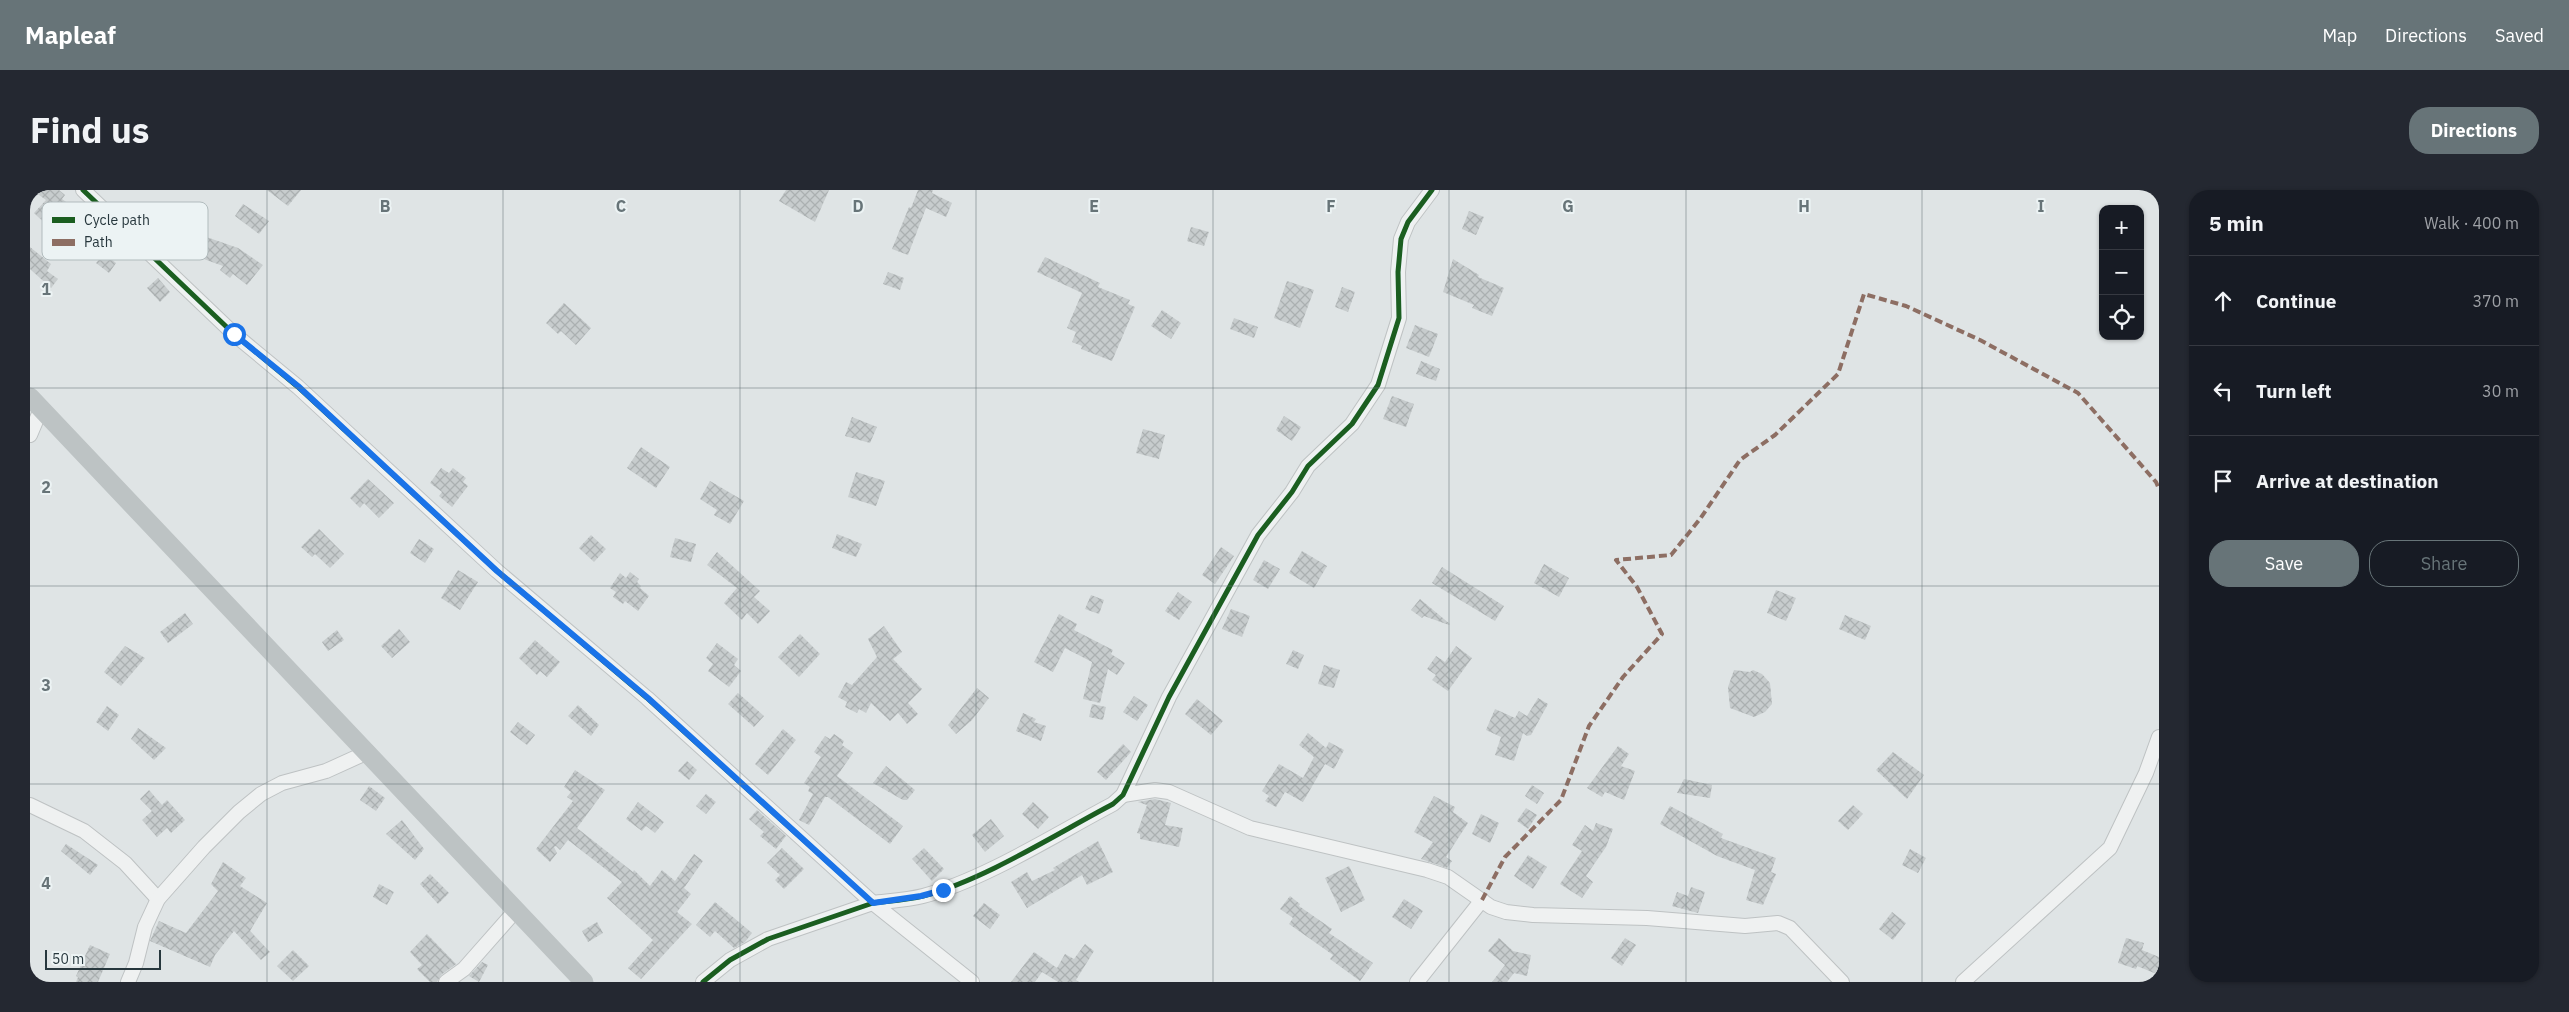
<!DOCTYPE html>
<html lang="en">
<head>
<meta charset="utf-8">
<style>
	body { margin:0; font-family:"IBM Plex Sans",sans-serif; background:#242831; color:#f1f3f6 }
	.controls { position:absolute; right:15px; top:15px; display:grid; overflow:hidden; border-radius:10px; box-shadow:0 1px 4px #0004 }
	.controls button { width:45px; height:45px; display:grid; place-items:center; padding:0; border:0; border-bottom:1px solid #363941; background:#171b24; color:#f1f3f6; font:25px sans-serif }
	.scale { position:absolute; left:15px; bottom:12px; width:116px; box-sizing:border-box; padding-left:5px; border:2px solid #27373d; border-top:0; font-size:14px; line-height:18px; white-space:nowrap; color:#27373d; -webkit-text-stroke:4px #ecf3f4; paint-order:stroke }
	.stop { position:absolute; width:15px; height:15px; margin:-11px; border:4px solid #1a73e8; border-radius:50%; background:#fff }
	.stop.end { background:#1a73e8; border-color:#fff; box-shadow:0 1px 5px #0008 }
	.list { margin:0; padding:0; list-style:none }
	h2 { display:flex; justify-content:space-between; align-items:center; height:65px; margin:0; padding:0 20px; font-size:21px }
	h2 small { font-size:16px; font-weight:400; color:#9ea1a6 }
	.list li { display:grid; grid-template-columns:32px 1fr auto; gap:15px; align-items:center; box-sizing:border-box; height:90px; padding:0 20px; border-top:1px solid #363941 }
	.list b { display:block; font-size:19px; white-space:nowrap }
	.list em { font-size:16px; font-style:normal; color:#9ea1a6 }
	.actions { display:flex; gap:10px; padding:15px 20px }
	.actions a { flex:1; padding:11px 0; border:1px solid #677478; border-radius:20px; text-align:center; font-size:18px; color:#677478 }
	.actions .main { background:#677478; color:#fff }
	.icon { flex:none; width:28px; height:28px; fill:none; stroke:currentColor; stroke-width:2; stroke-linecap:round; stroke-linejoin:round }
	.map { position:relative; flex:none; width:2129px; height:792px; overflow:hidden; border-radius:20px }
	header { display:flex; align-items:center; gap:30px; box-sizing:border-box; height:70px; padding:0 25px; background:#677478; color:#fff }
	header strong { font-size:24px }
	nav { display:flex; gap:28px; margin-inline-start:auto; font-size:18px }
	.intro { display:flex; align-items:center; justify-content:space-between; box-sizing:border-box; height:120px; padding:0 30px }
	h1 { margin:0; font-size:35px }
	.button { padding:12px 22px; border-radius:20px; background:#677478; color:#fff; font-size:18px; font-weight:700 }
	main { display:flex; gap:30px; padding:0 30px }
	aside { flex:1; background:#171b24; border-radius:20px; box-shadow:0 1px 4px #0004 }
	.map>svg:first-child { display:block }
	.building { fill:url(#building-cross-hatch) }
	.lines { fill:none; stroke-linecap:round; stroke-linejoin:round }
	.street-casing { stroke:#bec2c3; stroke-width:16 }
	.street { stroke:#eff1f1; stroke-width:14 }
	.secondary { stroke:#bdc3c4; stroke-width:19 }
	.quiet { stroke:#8d6e63; stroke-width:4; stroke-dasharray:8 4; stroke-linecap:butt }
	.cycleway-casing { stroke:#ecf3f4; stroke-width:8 }
	.cycleway { stroke:#1b5e20; stroke-width:5 }
	.route { stroke:#1a73e8; stroke-width:6 }
	.grid { fill:none; stroke:#677478; stroke-width:1; stroke-opacity:0.55 }
	.key { fill:#ecf3f4; stroke:#b1bbbd; stroke-width:1 }
	.key-label { font-size:14px; fill:#27373d }
	.grid-label { font-size:16px; text-anchor:middle; font-weight:bold; fill:#677478; stroke:#ecf3f4; stroke-width:4; stroke-linejoin:round; paint-order:stroke }
</style>
</head>
<body>
<header>
<strong>Mapleaf</strong>
<nav><a>Map</a><a>Directions</a><a>Saved</a></nav>
</header>
<div class="intro"><h1>Find us</h1><a class="button">Directions</a></div>
<main>
<div class="map">
<svg width="2129" height="792" viewBox="0 0 2129 792">
	<defs>
		<pattern id="building-cross-hatch" width="8" height="8" patternUnits="userSpaceOnUse" patternTransform="scale(1.25)"><rect width="8" height="8" fill="#c7cccd"/><path d="M0 0l8 8M0 8l8-8" fill="none" stroke="#abb0b1"/></pattern>
	</defs>
	<rect width="100%" height="100%" fill="#dfe4e5"/>
	<g class="building">
		<polygon points="2,0 29,0 35,5 32,9 60,29 53,40 29,26 19,37 4,23 16,10"/>
		<polygon points="237,0 271,0 258,16"/>
		<polygon points="756,0 799,0 785,32 749,11"/>
		<polygon points="888,0 903,0 902,3 922,13 916,27 896,18 878,65 862,59 879,17 881,18"/>
		<polygon points="213,14 239,31 229,44 205,26"/>
		<polygon points="1439,21 1454,27 1446,45 1432,39"/>
		<polygon points="1161,37 1179,42 1174,56 1157,51"/>
		<polygon points="162,42 208,58 233,75 217,95 203,84 200,88 190,80 193,76 149,60"/>
		<polygon points="0,57 21,74 17,81 28,89 21,98 0,79"/>
		<polygon points="74,63 86,73 79,83 66,73"/>
		<polygon points="1015,67 1070,93 1068,97 1100,110 1098,114 1105,117 1082,171 1051,159 1052,156 1042,152 1046,142 1037,138 1052,103 1007,82"/>
		<polygon points="1423,69 1449,85 1448,87 1474,98 1462,126 1442,118 1444,115 1413,102"/>
		<polygon points="858,82 874,88 870,100 853,94"/>
		<polygon points="128,88 140,102 130,112 117,98"/>
		<polygon points="1257,91 1284,100 1270,138 1244,128"/>
		<polygon points="1312,97 1325,102 1318,122 1305,117"/>
		<polygon points="534,113 561,138 546,155 531,141 528,144 516,133"/>
		<polygon points="1132,120 1151,133 1141,149 1121,136"/>
		<polygon points="1204,128 1228,137 1224,148 1200,139"/>
		<polygon points="1385,135 1408,144 1399,167 1376,158"/>
		<polygon points="1391,171 1410,179 1406,191 1386,184"/>
		<polygon points="1362,206 1384,214 1376,237 1353,229"/>
		<polygon points="1254,226 1271,237 1262,251 1246,240"/>
		<polygon points="822,227 847,237 840,253 815,246"/>
		<polygon points="1113,239 1135,245 1129,269 1106,263"/>
		<polygon points="611,257 640,277 626,298 597,278"/>
		<polygon points="411,278 419,283 423,278 436,288 433,292 438,296 422,317 409,306 412,302 400,293"/>
		<polygon points="826,282 855,291 846,316 818,307"/>
		<polygon points="338,289 364,313 349,328 334,313 330,318 320,308"/>
		<polygon points="680,291 714,311 700,334 684,325 687,320 670,309"/>
		<polygon points="289,339 314,364 300,378 285,364 282,367 271,357"/>
		<polygon points="807,344 832,354 826,367 802,358"/>
		<polygon points="561,345 576,359 564,372 549,358"/>
		<polygon points="645,348 666,354 661,372 640,367"/>
		<polygon points="389,349 404,359 395,373 380,363"/>
		<polygon points="1191,357 1204,366 1185,394 1172,385"/>
		<polygon points="1272,361 1297,376 1284,398 1259,383"/>
		<polygon points="687,362 730,401 724,407 740,421 728,434 717,423 712,430 694,413 707,398 677,375"/>
		<polygon points="1234,370 1250,379 1238,399 1223,390"/>
		<polygon points="1514,374 1539,388 1529,407 1504,393"/>
		<polygon points="1412,377 1474,416 1465,431 1402,393"/>
		<polygon points="428,380 448,392 430,420 411,408"/>
		<polygon points="600,382 609,389 607,392 611,396 610,398 619,406 608,421 595,411 593,414 583,407 586,402 580,398 590,383 596,388"/>
		<polygon points="1746,400 1766,408 1756,431 1737,423"/>
		<polygon points="1148,402 1162,412 1149,430 1135,421"/>
		<polygon points="1061,405 1074,410 1069,424 1055,419"/>
		<polygon points="1390,409 1420,434 1419,435 1394,426 1392,428 1381,420"/>
		<polygon points="1201,419 1220,426 1212,447 1192,439"/>
		<polygon points="155,423 163,434 138,453 130,442"/>
		<polygon points="1029,424 1047,434 1044,440 1083,460 1081,464 1095,473 1087,485 1078,479 1070,513 1053,509 1062,472 1035,458 1023,482 1004,472"/>
		<polygon points="1815,425 1841,436 1835,450 1809,439"/>
		<polygon points="854,436 872,462 863,469 892,499 878,513 888,524 877,534 868,523 860,531 841,513 836,523 829,519 827,523 815,517 817,512 808,507 816,492 822,495 847,467 838,449"/>
		<polygon points="369,439 380,452 362,468 351,456"/>
		<polygon points="307,440 314,450 298,461 292,452"/>
		<polygon points="770,444 790,464 769,487 748,467"/>
		<polygon points="505,450 530,472 517,487 510,481 507,485 489,468"/>
		<polygon points="687,453 708,469 704,475 711,481 699,497 678,481 683,474 676,468"/>
		<polygon points="95,456 115,468 91,496 74,482"/>
		<polygon points="1426,456 1442,468 1418,501 1402,490 1406,485 1397,479 1406,466 1415,472"/>
		<polygon points="1263,460 1274,465 1268,479 1256,474"/>
		<polygon points="1294,475 1310,480 1304,498 1288,494"/>
		<polygon points="1704,480 1720,482 1723,480 1732,484 1740,493 1742,514 1735,522 1724,527 1700,518 1698,497"/>
		<polygon points="947,498 959,508 942,530 926,544 918,535"/>
		<polygon points="708,503 734,526 724,537 698,514"/>
		<polygon points="1104,506 1118,515 1107,531 1093,522"/>
		<polygon points="1508,508 1518,514 1501,545 1497,546 1493,543 1484,571 1465,565 1471,547 1456,540 1465,519 1485,528 1489,521 1497,526"/>
		<polygon points="1167,509 1193,531 1181,545 1155,524"/>
		<polygon points="1062,514 1076,517 1073,530 1059,527"/>
		<polygon points="548,515 569,535 561,546 538,526"/>
		<polygon points="77,516 89,525 78,541 66,532"/>
		<polygon points="993,523 1006,529 1004,532 1016,536 1011,551 986,541"/>
		<polygon points="488,532 505,545 497,555 480,542"/>
		<polygon points="108,538 136,558 124,570 101,549"/>
		<polygon points="753,539 766,550 738,585 725,574"/>
		<polygon points="1278,543 1296,558 1299,552 1314,560 1304,579 1295,574 1273,612 1255,602 1246,617 1235,611 1239,606 1232,601 1249,574 1273,588 1284,567 1269,555"/>
		<polygon points="804,544 814,551 812,555 823,563 807,586 873,636 860,654 798,607 795,607 779,635 769,630 783,604 778,601 780,597 774,593 791,567 784,562 795,546 800,549"/>
		<polygon points="1093,554 1101,562 1076,590 1067,582"/>
		<polygon points="1588,556 1599,564 1591,576 1605,581 1594,610 1575,602 1572,607 1557,598"/>
		<polygon points="1863,562 1894,585 1877,609 1846,580"/>
		<polygon points="657,571 667,580 659,590 648,581"/>
		<polygon points="856,576 885,600 877,610 873,610 843,593"/>
		<polygon points="545,580 575,600 547,638 603,682 604,680 620,696 632,680 645,691 664,664 673,671 654,698 661,704 647,722 662,734 611,789 598,778 623,750 577,708 592,692 538,650 530,660 526,656 524,657 527,663 520,672 506,659 543,611 537,607 541,602 534,597"/>
		<polygon points="1654,589 1682,595 1680,608 1647,603"/>
		<polygon points="1502,595 1514,603 1507,614 1495,606"/>
		<polygon points="339,596 355,608 346,621 330,610"/>
		<polygon points="119,600 132,615 137,610 155,630 141,643 137,638 127,647 112,630 122,621 110,609"/>
		<polygon points="676,604 686,612 676,624 666,616"/>
		<polygon points="1404,606 1425,617 1423,622 1438,633 1416,667 1422,671 1417,678 1391,669 1403,652 1384,642"/>
		<polygon points="1125,609 1141,613 1135,635 1153,638 1149,657 1110,649 1110,644 1107,643 1117,615 1108,612"/>
		<polygon points="608,612 634,632 625,643 616,636 612,641 596,629"/>
		<polygon points="1003,612 1019,627 1008,639 992,624"/>
		<polygon points="1823,615 1833,624 1818,640 1808,631"/>
		<polygon points="1640,616 1693,644 1691,648 1746,668 1741,682 1746,684 1733,715 1716,710 1725,680 1687,666 1630,634"/>
		<polygon points="1496,618 1507,625 1498,639 1487,631"/>
		<polygon points="727,620 756,646 746,659 730,646 734,642 719,629"/>
		<polygon points="1451,624 1469,633 1460,653 1442,644"/>
		<polygon points="961,629 974,646 955,662 942,645"/>
		<polygon points="372,630 394,659 385,670 356,644"/>
		<polygon points="1566,633 1583,639 1576,657 1556,686 1563,692 1552,708 1530,694 1552,661 1542,655 1555,635 1563,641"/>
		<polygon points="1068,651 1083,682 1057,695 1052,685 997,718 981,692 997,682 1002,691 1025,680 1023,678"/>
		<polygon points="36,654 68,675 60,685 31,661"/>
		<polygon points="752,658 774,679 754,699 745,690 750,685 737,673"/>
		<polygon points="894,658 914,679 902,691 882,669"/>
		<polygon points="1880,659 1896,668 1888,683 1872,675"/>
		<polygon points="1498,665 1517,677 1503,699 1484,686"/>
		<polygon points="193,672 216,688 210,696 237,713 220,741 240,762 231,770 204,741 185,765 180,777 120,751 129,731 156,743 188,701 181,694"/>
		<polygon points="1319,676 1335,710 1311,722 1295,688"/>
		<polygon points="400,684 419,703 408,714 390,694"/>
		<polygon points="349,694 364,702 357,715 343,707"/>
		<polygon points="1661,697 1675,702 1668,723 1642,716 1647,702 1658,706"/>
		<polygon points="1260,706 1270,714 1269,716 1302,739 1299,743 1343,773 1330,791 1300,769 1303,765 1259,734 1263,728 1250,719"/>
		<polygon points="1374,709 1393,721 1381,739 1362,727"/>
		<polygon points="685,712 722,743 715,752 704,758 685,741 680,747 666,735"/>
		<polygon points="954,713 970,725 960,739 943,726"/>
		<polygon points="1862,722 1876,733 1863,750 1849,739"/>
		<polygon points="567,732 573,743 558,752 552,741"/>
		<polygon points="397,744 426,774 411,785 407,792 400,792 387,779 392,775 380,762"/>
		<polygon points="1469,748 1483,761 1501,765 1497,786 1484,783 1477,792 1462,792 1475,775 1458,761"/>
		<polygon points="1595,748 1606,755 1592,776 1581,768"/>
		<polygon points="2096,748 2114,753 2112,760 2129,767 2129,785 2107,776 2106,779 2088,773"/>
		<polygon points="1055,754 1064,761 1046,790 1049,792 1028,792 1012,782 1005,792 981,792 1004,762 1027,778 1035,764 1044,769"/>
		<polygon points="60,755 80,764 68,792 46,792 48,787 46,786"/>
		<polygon points="263,760 279,776 263,791 247,776"/>
		<polygon points="452,772 458,775 449,792 439,786"/>
	</g>
	<g class="lines">
		<defs>
			<g id="street">
				<polyline points="53,0 204,144 268,197 467,381 617,508 843,713 738,749 700,770 673,792"/>
				<polyline points="0,245 11,219"/>
				<polyline points="1093,605 1125,600 1139,602 1220,638 1397,680 1418,687 1461,717 1476,722 1503,725 1617,728 1715,736 1748,733 1760,738 1812,792"/>
				<polyline points="0,615 54,641 95,673 128,709"/>
				<path d="M843,713C859,711 877,710 893,706C954,690 1026,644 1083,614L1093,605L1139,507L1228,345L1262,302L1278,276L1322,234L1348,195L1369,128L1368,82L1371,49L1378,32L1402,0"/>
				<polyline points="843,713 942,792"/>
				<polyline points="98,792 106,773 115,737 128,709 174,657 209,622 231,604 252,593 296,581 338,562"/>
				<polyline points="416,792 434,779 486,720"/>
				<polyline points="1387,792 1452,710"/>
				<polyline points="1933,792 2080,658 2116,583 2129,547"/>
			</g>
		</defs>
		<use href="#street" class="street-casing"/>
		<use href="#street" class="street"/>
		<polyline class="secondary" points="0,207 554,792"/>
		<polyline class="quiet" points="1452,710 1475,667 1531,610 1559,536 1593,487 1632,444 1607,397 1586,370 1641,365 1670,329 1710,270 1745,245 1808,184 1834,104 1876,116 1950,150 2048,203 2126,292 2129,299"/>
		<defs>
			<g id="cycleway">
				<polyline points="53,0 204,144 268,197 467,381 617,508 843,713 738,749 700,770 673,792"/>
				<path d="M843,713C859,711 877,710 893,706C954,690 1026,644 1083,614L1093,605L1139,507L1228,345L1262,302L1278,276L1322,234L1348,195L1369,128L1368,82L1371,49L1378,32L1402,0"/>
			</g>
		</defs>
		<use href="#cycleway" class="cycleway-casing"/>
		<use href="#cycleway" class="cycleway"/>
	</g>
	<g class="lines">
		<polyline class="route" points="204,144 268,196 467,381 618,508 843,713 891,706 913,700"/>
	</g>
	<path class="grid" d="M237,0V792M473,0V792M710,0V792M946,0V792M1183,0V792M1419,0V792M1656,0V792M1892,0V792M0,198H2129M0,396H2129M0,594H2129"/>
	<rect x="12" y="12" width="166" height="58" rx="8" class="key"/>
	<rect x="22" y="27" width="23" height="6" fill="#1b5e20"/>
	<rect x="22" y="49" width="23" height="7" fill="#8d6e63"/>
	<g class="key-label">
		<text x="54" y="35">Cycle path</text>
		<text x="54" y="57">Path</text>
	</g>
	<g class="grid-label">
		<text x="355" y="22">B</text>
		<text x="591" y="22">C</text>
		<text x="828" y="22">D</text>
		<text x="1064" y="22">E</text>
		<text x="1301" y="22">F</text>
		<text x="1538" y="22">G</text>
		<text x="1774" y="22">H</text>
		<text x="2011" y="22">I</text>
		<text x="16" y="105">1</text>
		<text x="16" y="303">2</text>
		<text x="16" y="501">3</text>
		<text x="16" y="699">4</text>
	</g>
</svg>
<div class="controls">
<button>+</button>
<button>−</button>
<button><svg class="icon" aria-label="locate" viewBox="0 0 24 24"><circle cx="12" cy="12" r="6"/><path d="M12 2v4M12 18v4M2 12h4M18 12h4"/></svg></button>
</div>
<div class="scale">50 m</div>
<div class="stop" style="left:204px;top:144px"></div>
<div class="stop end" style="left:913px;top:700px"></div>
</div>
<aside>
<h2>5 min<small>Walk · 400 m</small></h2>
<ul class="list">
<li><svg class="icon" aria-label="ahead" viewBox="0 0 24 24"><path d="M12 20V5M6 11l6-6 6 6"/></svg><div><b>Continue</b></div><em>370 m</em></li>
<li><svg class="icon" aria-label="left" viewBox="0 0 24 24"><path d="M17 20v-9H6M10 6l-5 5 5 5"/></svg><div><b>Turn left</b></div><em>30 m</em></li>
<li><svg class="icon" aria-label="arrive" viewBox="0 0 24 24"><path d="M6 21V4h12l-3 4 3 4H6"/></svg><div><b>Arrive at destination</b></div></li>
</ul>
<div class="actions"><a class="main">Save</a><a>Share</a></div>
</aside>
</main>
</body>
</html>
